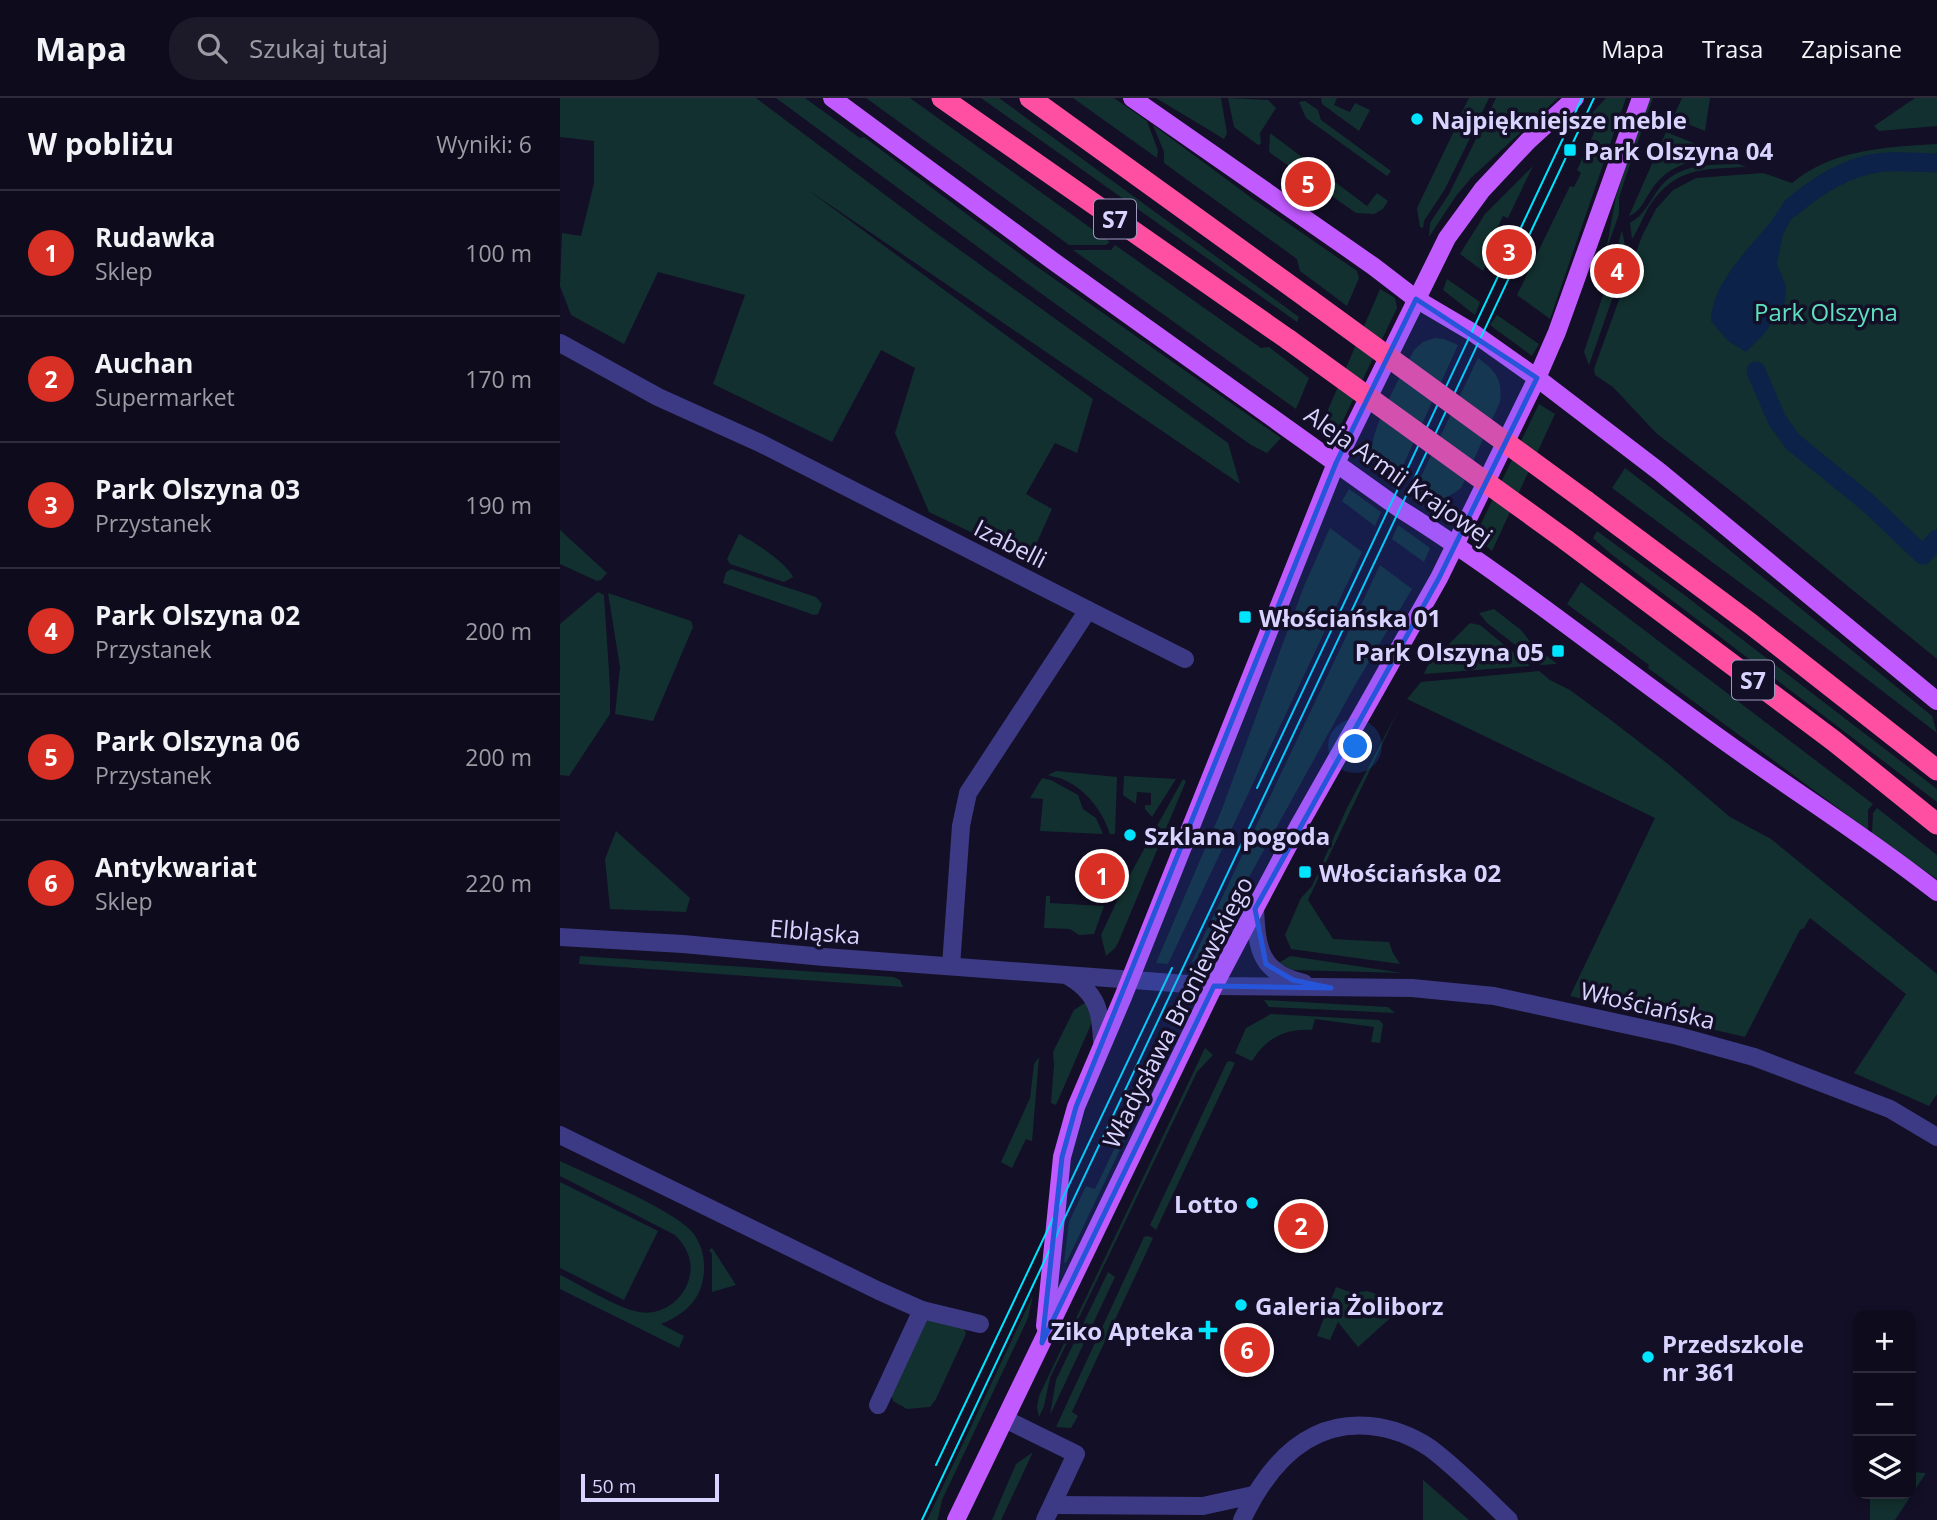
<!DOCTYPE html>
<html lang="pl">
<head>
<meta charset="utf-8">
<style>
	body { margin:0; font-family:"Open Sans",sans-serif; background:#1c1929; color:#f1f3f6 }
	.controls { position:absolute; right:21px; bottom:21px; display:grid; overflow:hidden; border-radius:14px; box-shadow:0 4px 10px #0003 }
	.controls button { width:63px; height:63px; display:grid; place-items:center; padding:0; border:0; border-bottom:2px solid #2e2b3b; background:#0e0b1c; color:#f1f3f6; font:35px sans-serif }
	.scale { position:absolute; left:21px; bottom:18px; width:138px; box-sizing:border-box; padding-left:7px; border:4px solid #d9d4ff; border-top:0; font-size:19px; line-height:24px; white-space:nowrap; color:#d9d4ff; -webkit-text-stroke:5px #130f26; paint-order:stroke }
	.you { position:absolute; left:796px; top:649px; width:24px; height:24px; margin:-18px; border:5px solid #fff; border-radius:50%; background:#1a73e8; box-shadow:0 0 0 10px #1a73e833 }
	.badge { display:grid; place-items:center; width:46px; height:46px; border-radius:50%; background:#d93025; color:#fff; font-size:23px; font-weight:700 }
	.pin { position:absolute; translate:-50% -50%; border:4px solid #fff; box-shadow:0 2px 7px #0006 }
	.list { margin:0; padding:0; list-style:none }
	h2 { display:flex; justify-content:space-between; align-items:center; height:91px; margin:0; padding:0 28px; font-size:30px }
	h2 small { font-size:23px; font-weight:400; color:#9b9ba3 }
	.list li { display:grid; grid-template-columns:46px 1fr auto; gap:21px; align-items:center; box-sizing:border-box; height:126px; padding:0 28px; border-top:2px solid #2e2b3b }
	.list b { display:block; font-size:26px; white-space:nowrap }
	.list p { margin:0; font-size:23px; white-space:nowrap; color:#9b9ba3 }
	.list em { font-size:23px; font-style:normal; color:#9b9ba3 }
	.icon { flex:none; width:38px; height:38px; fill:none; stroke:currentColor; stroke-width:2; stroke-linecap:round; stroke-linejoin:round }
	.map { position:relative; flex:none; width:1377px; height:1422px; overflow:hidden }
	header { display:flex; align-items:center; gap:42px; box-sizing:border-box; height:98px; padding:0 35px; background:#0e0b1c; border-bottom:2px solid #2e2b3b }
	header strong { font-size:33px }
	nav { display:flex; gap:38px; margin-inline-start:auto; font-size:24px }
	.search { width:490px; height:63px; background:#1c1929; display:flex; align-items:center; gap:18px; box-sizing:border-box; padding:0 24px; border-radius:28px; color:#9b9ba3; font-size:26px }
	main { display:flex }
	aside { flex:1; background:#0e0b1c }
	.map>svg:first-child { display:block }
	.green { fill:#12302f }
	.water { fill:#0c2248 }
	.lines { fill:none; stroke-linecap:round; stroke-linejoin:round }
	.canal { stroke:#0c2248; stroke-width:19 }
	.minor { stroke:#3d3a85; stroke-width:18 }
	.major { stroke:#c25bff; stroke-width:18 }
	.highway { stroke:#ff4fa3; stroke-width:21 }
	.tram { stroke:#00e5ff; stroke-width:2 }
	.highway-bridge { stroke:#ff4fa3; stroke-width:21 }
	.marked { fill:#2655da; fill-opacity:0.2; stroke:#2655da; stroke-width:5; stroke-linejoin:round }
	.poi-dot { fill:#00e5ff; stroke:#130f26; stroke-width:2.5 }
	.labels { text-anchor:middle; dominant-baseline:central; stroke-width:7; stroke-linejoin:round; paint-order:stroke }
	.shield { fill:#130f26; stroke:#9e99be; stroke-width:2 }
	.shield-label { font-size:23px; font-weight:bold; fill:#d9d4ff }
	.poi-label { font-size:24px; font-weight:bold; fill:#d9d4ff; stroke:#130f26; text-anchor:start }
	.park-label { font-size:24px; fill:#5fe0c0; stroke:#130f26 }
	.street-label { font-size:24px; fill:#d9d4ff; stroke:#130f26 }
</style>
</head>
<body>
<header>
<strong>Mapa</strong>
<div class="search"><svg class="icon" aria-label="search" viewBox="0 0 24 24"><circle cx="10" cy="10" r="6"/><path d="M15 15l6 6"/></svg>Szukaj tutaj</div>
<nav><a>Mapa</a><a>Trasa</a><a>Zapisane</a></nav>
</header>
<main>
<aside>
<h2>W pobliżu<small>Wyniki: 6</small></h2>
<ul class="list">
<li><span class="badge">1</span><div><b>Rudawka</b><p>Sklep</p></div><em>100 m</em></li>
<li><span class="badge">2</span><div><b>Auchan</b><p>Supermarket</p></div><em>170 m</em></li>
<li><span class="badge">3</span><div><b>Park Olszyna 03</b><p>Przystanek</p></div><em>190 m</em></li>
<li><span class="badge">4</span><div><b>Park Olszyna 02</b><p>Przystanek</p></div><em>200 m</em></li>
<li><span class="badge">5</span><div><b>Park Olszyna 06</b><p>Przystanek</p></div><em>200 m</em></li>
<li><span class="badge">6</span><div><b>Antykwariat</b><p>Sklep</p></div><em>220 m</em></li>
</ul>
</aside>
<div class="map">
<svg width="1377" height="1422" viewBox="0 0 1377 1422">
	<rect width="100%" height="100%" fill="#130f26"/>
	<g class="green">
		<polygon points="0,0 196,0 372,132 668,345 680,386 248,92 533,301 517,355 495,345 466,396 492,411 469,462 369,414 335,335 355,270 321,252 272,344 153,286 185,197 98,174 64,246 11,217 0,188 2,135 21,138 34,85 34,43 0,39"/>
		<polygon points="216,0 245,0 300,40 304,39 476,168 721,340 707,355 691,347 468,186"/>
		<polygon points="306,0 350,0 550,144 546,147 509,147"/>
		<polygon points="421,0 439,0 739,219 737,224"/>
		<polygon points="513,0 554,0 587,23 598,53 597,60"/>
		<polygon points="596,0 661,0 667,35 664,41"/>
		<polygon points="668,0 708,2 716,10 700,35 701,46 698,47 674,29"/>
		<polygon points="761,0 777,0 774,7 790,14 795,5 810,12 799,33 762,6"/>
		<polygon points="909,0 929,0 916,27 913,28 898,22"/>
		<polygon points="936,0 998,0 912,79 896,98 869,139 870,125 889,96"/>
		<polygon points="1046,0 1066,0 990,221 957,197 1010,88 1014,89 1021,75 1017,72 1034,35 1025,30 1033,14"/>
		<polygon points="1089,0 1093,0 1064,84 1059,100 1059,116 1046,153 1056,98"/>
		<polygon points="1122,0 1150,0 1145,33 1113,20"/>
		<polygon points="1355,0 1377,0 1377,28 1319,33 1314,28"/>
		<polygon points="745,3 758,12 761,22 831,73 827,78 746,20 739,4"/>
		<polygon points="593,27 693,101 797,173 799,180 787,208 740,173 737,161 604,65 604,54"/>
		<polygon points="895,31 908,37 910,40 885,91 864,123 863,130 860,129 857,110"/>
		<path d="M1106,34L1171,60C1138,61 1109,63 1090,94C1084,103 1080,114 1069,118Z"/>
		<polygon points="710,35 807,108 817,95 828,103 823,111 814,116 796,115 709,54"/>
		<path d="M1377,46V561L1185,404L1096,335L1053,289L1035,277L1034,271L1082,138L1096,111L1113,92L1136,80L1203,75L1232,85C1273,51 1326,49 1377,46Z"/>
		<path d="M1178,66L1186,69C1144,71 1116,69 1090,107C1083,118 1079,131 1072,141L1070,125C1083,118 1089,105 1098,92C1117,65 1148,67 1178,66Z"/>
		<polygon points="973,68 948,120 943,118 934,137 939,140 923,173 900,156 925,116"/>
		<polygon points="1062,132 1066,154 1064,167 1029,267 1024,254 1048,182 1057,185 1062,166 1054,163"/>
		<polygon points="555,147 701,250 709,249 749,280 736,311 513,152 551,152"/>
		<polygon points="887,181 920,204 915,217 883,192"/>
		<polygon points="820,191 835,200 837,210 778,333 773,336 761,328"/>
		<polygon points="937,217 979,246 972,258 930,227"/>
		<path d="M875,240L884,241L898,247L836,383C826,375 814,368 812,354C810,331 843,274 854,252L863,244Z"/>
		<path d="M918,260C935,272 943,282 940,304L901,390C885,403 871,406 853,395Z"/>
		<polygon points="979,306 995,316 932,453 917,441 916,436"/>
		<polygon points="1065,370 1139,427 1372,618 1377,635 1217,512 1052,390"/>
		<polygon points="789,391 821,414 815,428 782,403"/>
		<polygon points="838,427 870,450 864,464 832,441"/>
		<polygon points="770,430 802,454 608,866 596,865 662,711 744,488"/>
		<polygon points="0,432 47,475 41,482 37,483 0,466"/>
		<polygon points="1037,433 1127,499 1377,691 1377,704 1051,456 1033,440"/>
		<path d="M179,436C194,444 226,464 233,479L224,484L170,466L167,461Z"/>
		<polygon points="820,467 852,491 794,589 651,848 640,860 631,865"/>
		<polygon points="171,471 256,499 262,506 258,516 254,517 163,485 166,474"/>
		<polygon points="1021,484 1313,706 1308,712 1308,732 1088,570 1089,567 1007,506"/>
		<polygon points="38,494 44,497 50,589 50,616 9,678 0,677 0,526"/>
		<polygon points="48,495 131,523 133,529 93,623 55,616 60,569"/>
		<polygon points="934,511 961,532 972,546 997,566 981,567 927,525 919,515"/>
		<polygon points="910,525 920,527 970,568 864,576 868,567"/>
		<polygon points="979,573 990,582 1010,592 1052,623 1108,666 1170,719 1211,741 1377,876 1377,996 1369,1008 1294,975 1346,896 1250,820 1244,830 1240,832 1185,939 1010,898 1095,720 847,601 861,584"/>
		<polygon points="839,611 748,802 773,841 829,844 833,855 840,866 731,851 725,837 741,800 752,788 787,710"/>
		<path d="M496,673L557,679L555,736H550C543,714 526,691 504,682C499,679 493,679 488,677Z"/>
		<polygon points="564,678 616,681 592,719 585,711 585,707 591,707 591,695 577,694 576,706 563,697"/>
		<polygon points="482,680 491,682 518,697 523,711 536,720 543,736 480,733 483,701 470,700"/>
		<polygon points="623,681 626,683 558,845 555,850 546,858 541,837 567,782"/>
		<polygon points="1317,710 1377,757 1377,781 1312,736 1313,715"/>
		<polygon points="56,733 130,800 126,814 50,811 45,761"/>
		<polygon points="486,798 490,798 490,805 544,808 534,836 519,837 510,831 484,830"/>
		<polygon points="20,858 334,879 340,882 343,889 19,866"/>
		<polygon points="730,858 843,875 733,872 719,865"/>
		<polygon points="704,902 828,909 835,915 709,909"/>
		<polygon points="523,906 527,906 532,924 496,1007 491,1005 494,967 493,954 514,912"/>
		<path d="M711,916L819,922L823,926L820,945L811,944L814,929L755,921L752,932C726,930 706,940 692,963L675,955L686,930Z"/>
		<polygon points="645,950 653,957 637,974 490,1280 484,1308 479,1319 477,1310 479,1298"/>
		<polygon points="479,959 472,1043 466,1041 452,1070 441,1064 470,1000 474,966"/>
		<polygon points="670,963 675,965 596,1132 590,1127 667,964"/>
		<polygon points="572,1014 577,1016 506,1165 504,1164 509,1124 526,1088 535,1091"/>
		<path d="M0,1063C29,1077 117,1113 133,1135C143,1148 146,1165 143,1181C139,1205 121,1218 101,1226L124,1238L119,1250L0,1191V1177C21,1187 57,1210 79,1214C101,1218 123,1203 129,1181C134,1164 127,1149 115,1137L0,1078Z"/>
		<polygon points="0,1084 98,1133 64,1202 0,1170"/>
		<polygon points="588,1138 593,1140 512,1314 518,1318 511,1330 496,1329 584,1139"/>
		<polygon points="152,1150 176,1187 152,1194 152,1156 149,1152"/>
		<polygon points="548,1174 555,1179 490,1317 496,1282"/>
		<polygon points="776,1189 793,1195 807,1193 846,1206 798,1249 778,1224 770,1242 757,1238"/>
		<polygon points="473,1197 468,1220 382,1402 378,1420 377,1422 367,1422"/>
		<polygon points="367,1222 401,1229 406,1234 405,1238 376,1301 370,1309 347,1311 333,1303 331,1296"/>
		<polygon points="473,1354 441,1422 432,1422 456,1366"/>
		<polygon points="1351,1374 1366,1375 1335,1422 1310,1422 1310,1396 1351,1396"/>
		<polygon points="863,1382 909,1422 863,1422"/>
	</g>
	<path class="water" d="M1250,91L1253,95L1230,123L1223,136L1217,166L1226,188L1225,204L1205,235L1186,254L1168,243L1151,223C1152,184 1190,150 1213,121C1220,107 1235,96 1250,91Z"/>
	<g class="lines">
		<g class="canal">
			<path d="M1231,110C1255,89 1284,70 1317,65C1336,62 1358,65 1377,65"/>
			<polyline points="1196,273 1217,322 1233,344 1307,404 1363,457 1377,441"/>
		</g>
		<g class="minor">
			<polyline points="0,245 98,299 200,345 528,512 408,695 401,728 391,868"/>
			<polyline points="528,512 625,561"/>
			<path d="M695,811C697,851 700,875 744,885"/>
			<polyline points="0,839 123,846 264,859 654,888 852,890 934,898 1118,938 1194,959 1330,1011 1377,1039"/>
			<path d="M508,878C536,894 541,912 542,943"/>
			<polyline points="0,1037 319,1193 362,1212 420,1226"/>
			<polyline points="318,1307 362,1212"/>
			<polyline points="445,1321 516,1356 485,1422"/>
			<polyline points="493,1407 643,1408 693,1397"/>
			<path d="M682,1422C707,1369 746,1322 810,1328C831,1330 852,1338 870,1350C898,1371 924,1398 949,1422"/>
		</g>
		<g class="major">
			<path d="M272,0L493,163L840,411C953,482 1056,566 1164,643C1235,694 1309,740 1377,794"/>
			<polyline points="572,0 813,168 856,201 912,234 977,280 1100,374 1377,603"/>
			<polyline points="485,1228 502,1059 516,1009 563,899 776,365 887,140 922,92 968,43 1015,0"/>
			<polyline points="396,1422 654,888 738,729 879,480 977,280 997,234 1081,0"/>
		</g>
		<g class="highway">
			<polyline points="382,0 729,242"/>
			<polyline points="470,0 750,202"/>
			<polyline points="1026,403 1191,526 1377,672"/>
			<polyline points="1006,442 1274,643 1377,726"/>
		</g>
		<g class="tram">
			<polyline points="697,690 1022,0"/>
			<polyline points="376,1367 612,870"/>
			<polyline points="362,1422 1034,0"/>
		</g>
		<g class="highway-bridge">
			<polyline points="750,202 1026,403"/>
			<polyline points="729,242 1006,442"/>
		</g>
	</g>
	<path class="marked" d="M856,201L977,280L879,480L695,811L706,866L733,882L771,890L654,888L482,1245L502,1059L516,1009L776,365Z"/>
	<g class="poi-dot">
		<circle cx="857" cy="21" r="7"/>
		<rect x="1003" y="45" width="14" height="14" rx="3.5"/>
		<rect x="678" y="512" width="14" height="14" rx="3.5"/>
		<rect x="991" y="546" width="14" height="14" rx="3.5"/>
		<circle cx="570" cy="737" r="7"/>
		<rect x="738" y="767" width="14" height="14" rx="3.5"/>
		<circle cx="692" cy="1105" r="7"/>
		<circle cx="681" cy="1207" r="7"/>
		<path d="M644.5 1221.5h7v7h7v7h-7v7h-7v-7h-7v-7h7z"/>
		<circle cx="1088" cy="1259" r="7"/>
	</g>
	<g class="labels">
		<g class="shield">
			<rect x="534" y="101.5" width="42" height="39" rx="5"/>
			<rect x="1172" y="562.5" width="42" height="39" rx="5"/>
		</g>
		<g class="shield-label">
			<text x="555" y="121">S7</text>
			<text x="1193" y="582">S7</text>
		</g>
		<g class="poi-label">
			<text x="871" y="21">Najpiękniejsze meble</text>
			<text x="1024" y="52">Park Olszyna 04</text>
			<text x="699" y="519">Włościańska 01</text>
			<text x="984" y="553" text-anchor="end">Park Olszyna 05</text>
			<text x="584" y="737">Szklana pogoda</text>
			<text x="759" y="774">Włościańska 02</text>
			<text x="678" y="1105" text-anchor="end">Lotto</text>
			<text x="695" y="1207">Galeria Żoliborz</text>
			<text x="634" y="1232" text-anchor="end">Ziko Apteka</text>
			<text x="1102" y="1245">Przedszkole<tspan x="1102" dy="28">nr 361</tspan></text>
		</g>
		<g class="park-label">
			<text x="1266" y="213">Park Olszyna</text>
		</g>
		<g class="street-label">
			<text transform="translate(839 377) rotate(35)">Aleja Armii Krajowej</text>
			<text transform="translate(451 445) rotate(27)">Izabelli</text>
			<text transform="translate(255 833) rotate(5)">Elbląska</text>
			<text transform="translate(1088 907) rotate(13)">Włościańska</text>
			<text transform="translate(617 914) rotate(-63)">Władysława Broniewskiego</text>
		</g>
	</g>
</svg>
<div class="controls">
<button>+</button>
<button>−</button>
<button><svg class="icon" aria-label="layers" viewBox="0 0 24 24"><path d="M12 4l9 5-9 5-9-5zM3 14l9 5 9-5"/></svg></button>
</div>
<div class="scale">50 m</div>
<div class="you"></div>
<div class="pin badge" style="left:542px;top:778px">1</div>
<div class="pin badge" style="left:741px;top:1128px">2</div>
<div class="pin badge" style="left:949px;top:154px">3</div>
<div class="pin badge" style="left:1057px;top:173px">4</div>
<div class="pin badge" style="left:748px;top:86px">5</div>
<div class="pin badge" style="left:687px;top:1252px">6</div>
</div>
</main>
</body>
</html>
